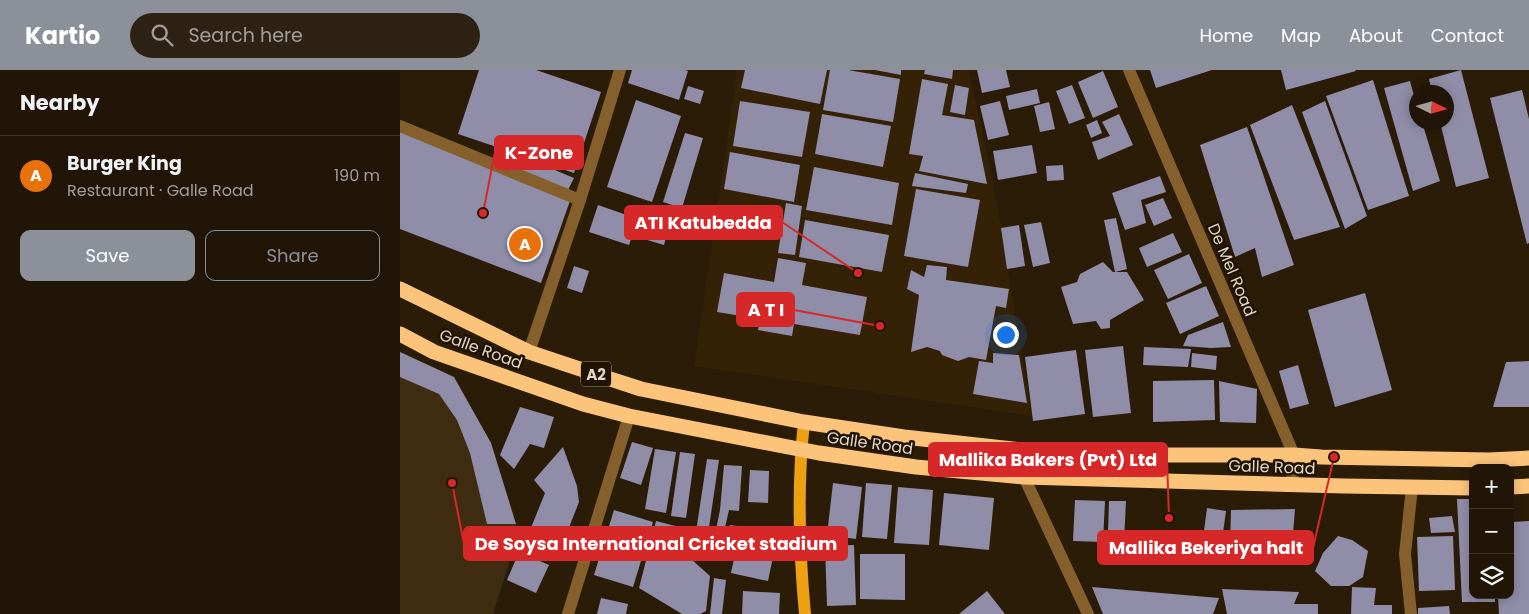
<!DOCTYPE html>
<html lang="en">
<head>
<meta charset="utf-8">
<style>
	body { margin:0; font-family:Poppins,sans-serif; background:#2d2214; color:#f1f3f6 }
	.controls { position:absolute; right:15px; bottom:15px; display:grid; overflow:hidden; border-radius:10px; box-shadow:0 2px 12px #0003 }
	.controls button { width:45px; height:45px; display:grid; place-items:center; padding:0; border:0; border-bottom:1px solid #3d3428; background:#201506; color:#f1f3f6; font:25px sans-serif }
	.compass { position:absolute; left:1009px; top:15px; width:45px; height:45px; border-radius:50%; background:#201506; box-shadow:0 2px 12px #0003; rotate:95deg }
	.you { position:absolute; left:605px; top:264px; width:18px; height:18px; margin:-12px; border:4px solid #fff; border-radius:50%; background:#1a73e8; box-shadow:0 0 0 8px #1a73e833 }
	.badge { display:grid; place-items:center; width:32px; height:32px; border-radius:50%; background:#8c9099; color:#fff; font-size:16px; font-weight:700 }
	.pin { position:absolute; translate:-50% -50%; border:2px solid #fff; box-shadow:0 1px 5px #0006 }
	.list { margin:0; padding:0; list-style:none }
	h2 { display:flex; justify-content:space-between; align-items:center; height:65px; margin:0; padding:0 20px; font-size:21px }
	h2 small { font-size:16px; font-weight:400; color:#a29f9b }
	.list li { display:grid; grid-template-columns:32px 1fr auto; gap:15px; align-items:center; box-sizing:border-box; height:80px; padding:0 20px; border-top:1px solid #3d3428 }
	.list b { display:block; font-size:19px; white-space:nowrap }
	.list p { margin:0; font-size:16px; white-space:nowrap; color:#a29f9b }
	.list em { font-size:16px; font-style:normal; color:#a29f9b }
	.actions { display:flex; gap:10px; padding:15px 20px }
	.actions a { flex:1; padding:11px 0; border:1px solid #8c9099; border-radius:10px; text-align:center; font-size:18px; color:#8c9099 }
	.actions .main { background:#8c9099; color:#fff }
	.icon { flex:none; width:28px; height:28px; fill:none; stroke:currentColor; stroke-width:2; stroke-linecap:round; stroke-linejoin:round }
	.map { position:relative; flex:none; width:1129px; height:544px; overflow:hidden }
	header { display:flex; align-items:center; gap:30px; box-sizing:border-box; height:70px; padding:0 25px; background:#8c9099; color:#fff }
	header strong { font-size:24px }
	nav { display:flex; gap:28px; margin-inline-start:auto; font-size:18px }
	.search { width:350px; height:45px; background:#2d2214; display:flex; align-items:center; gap:12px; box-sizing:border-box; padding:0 18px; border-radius:28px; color:#a29f9b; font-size:19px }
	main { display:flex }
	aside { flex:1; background:#201506 }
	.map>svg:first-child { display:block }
	.built { fill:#342106 }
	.green { fill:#3f2c11 }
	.building { fill:#908da8 }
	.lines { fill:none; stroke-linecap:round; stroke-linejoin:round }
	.minor { stroke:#85602c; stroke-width:12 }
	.major { stroke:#eea013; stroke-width:12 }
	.highway { stroke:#fcc47a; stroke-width:15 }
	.labels { text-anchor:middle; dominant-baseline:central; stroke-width:5; stroke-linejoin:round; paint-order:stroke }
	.shield { fill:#211301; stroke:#a69c8d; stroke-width:1 }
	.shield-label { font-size:15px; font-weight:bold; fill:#dfd6c9 }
	.street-label { font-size:16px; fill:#dfd6c9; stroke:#211301 }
	.leader { fill:none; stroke:#d62828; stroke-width:2 }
	.callout-dot { fill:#d62828; stroke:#211301; stroke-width:2 }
	.callout { fill:#d62828; stroke:#d62828; stroke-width:2 }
	.callout-label { font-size:18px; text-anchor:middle; font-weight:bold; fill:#fff }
</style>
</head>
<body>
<header>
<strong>Kartio</strong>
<div class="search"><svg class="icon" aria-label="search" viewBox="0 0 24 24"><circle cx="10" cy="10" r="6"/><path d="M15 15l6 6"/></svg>Search here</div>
<nav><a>Home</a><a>Map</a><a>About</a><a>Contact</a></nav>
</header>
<main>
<aside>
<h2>Nearby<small></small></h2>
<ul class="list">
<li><span class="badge" style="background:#e8710a">A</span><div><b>Burger King</b><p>Restaurant · Galle Road</p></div><em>190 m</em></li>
</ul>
<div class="actions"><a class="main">Save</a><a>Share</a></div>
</aside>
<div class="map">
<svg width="1129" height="544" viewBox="0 0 1129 544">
	<rect width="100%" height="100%" fill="#2b1c08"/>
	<polygon class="built" points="337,0 569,0 593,110 632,346 294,296"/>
	<polygon class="green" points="0,282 54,307 91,373 116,454 114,478 93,544 0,544"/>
	<g class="building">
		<polygon points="79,0 136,0 201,22 174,103 58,64"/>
		<polygon points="232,0 285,0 288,1 279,30 228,13"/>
		<polygon points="345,0 427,0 420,34 341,18"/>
		<polygon points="430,0 448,0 500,9 493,52 423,40"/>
		<polygon points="475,0 501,0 501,5"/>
		<polygon points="525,0 553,0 552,9 524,4"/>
		<polygon points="577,0 606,0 610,17 582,23"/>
		<polygon points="750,0 812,0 756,18"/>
		<polygon points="881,0 955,0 956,1 886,20"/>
		<polygon points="1061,0 1089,108 1056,117 1040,52 1046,52 1046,22 1032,22 1029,9"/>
		<polygon points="703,1 718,37 693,48 678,12"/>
		<polygon points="522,9 548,14 542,45 574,50 587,114 519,101 523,86 509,84"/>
		<polygon points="973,10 1009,126 968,140 926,26"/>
		<polygon points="1010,11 1016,33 1016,52 1022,52 1040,111 1013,121 984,18"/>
		<polygon points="555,15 569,18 565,45 550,42"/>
		<polygon points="672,15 685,48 669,54 656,21"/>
		<polygon points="288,16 304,21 300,34 284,29"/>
		<polygon points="637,19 640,33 609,40 606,26"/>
		<polygon points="1122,20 1129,49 1129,173 1127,174 1090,28"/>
		<polygon points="236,30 281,46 252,132 207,117"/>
		<polygon points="340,31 410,42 402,87 333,76"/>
		<polygon points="600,31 609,65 588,70 580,36"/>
		<polygon points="925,31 967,146 945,159 902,42"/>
		<polygon points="649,32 655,59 640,62 634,36"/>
		<polygon points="892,35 940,157 894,170 850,55"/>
		<polygon points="422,44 491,56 483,97 415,84"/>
		<polygon points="719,44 733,75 698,90 692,72 710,66 702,52"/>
		<polygon points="697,50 702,63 691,68 686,55"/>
		<polygon points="847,57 894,195 862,207 855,178 835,187 800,75"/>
		<polygon points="0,59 171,128 141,213 0,159"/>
		<polygon points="285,63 303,68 282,138 263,132"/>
		<polygon points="632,75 637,103 598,110 593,81"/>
		<polygon points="330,82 400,95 394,132 324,119"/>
		<polygon points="114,83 174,108 167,122 109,100"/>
		<polygon points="663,95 664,110 647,111 646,96"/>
		<polygon points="414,97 499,113 492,155 406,140"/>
		<polygon points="515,103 568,114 566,123 512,116"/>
		<polygon points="760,106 766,122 741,130 746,153 725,160 712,123"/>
		<polygon points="516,119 580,130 568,197 504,186"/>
		<polygon points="763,128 772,148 754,156 745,135"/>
		<polygon points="386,133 402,136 395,185 378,183"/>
		<polygon points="198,135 238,149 229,175 189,162"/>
		<polygon points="716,148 727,199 715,202 704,150"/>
		<polygon points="405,150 489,165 482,202 399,187"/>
		<polygon points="641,152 650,193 633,197 624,155"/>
		<polygon points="241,155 267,164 264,175 237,167"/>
		<polygon points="619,155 625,196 607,199 601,158"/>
		<polygon points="773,163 782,182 747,197 739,178"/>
		<polygon points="789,184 802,213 768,229 754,200"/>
		<polygon points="378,188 406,193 402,215 467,227 460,265 394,254 392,266 358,260 360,249 317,242 324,203 374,212"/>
		<polygon points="703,192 713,202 727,202 744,230 710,250 710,258 701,259 696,251 673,254 661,217 677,212 680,204"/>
		<polygon points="527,195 547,197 546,210 609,219 606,238 596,236 586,290 569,287 558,291 542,285 540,281 527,277 511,282 519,225 507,219 511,200 524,207"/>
		<polygon points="174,196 189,201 182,223 167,218"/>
		<polygon points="806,216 819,246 780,264 766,233"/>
		<polygon points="965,223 992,320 935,337 908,240"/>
		<polygon points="823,252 831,277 811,278 783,276 788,265"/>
		<polygon points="723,276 731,343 693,347 685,280"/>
		<polygon points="744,277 791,279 788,297 743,295"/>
		<polygon points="676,280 685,344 633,351 625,287"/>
		<polygon points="0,282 54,307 91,373 116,454 87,454 70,383 57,350 39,324 0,307"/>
		<polygon points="593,283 619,285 627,333 573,324 579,291 593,293"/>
		<polygon points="792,283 817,286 816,300 791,297"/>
		<polygon points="1129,291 1129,337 1093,337 1106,292"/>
		<polygon points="898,295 909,334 890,339 879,301"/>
		<polygon points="814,310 815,350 753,352 753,311"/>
		<polygon points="819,311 857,319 856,353 820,352"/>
		<polygon points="120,337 154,347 144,378 130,374 114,399 100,385"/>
		<polygon points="232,372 253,378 241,415 220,408"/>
		<polygon points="163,377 177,416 179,432 159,483 126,470 145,423 134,410"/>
		<polygon points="255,379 276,382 266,443 245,439"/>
		<polygon points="280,382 295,384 286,448 271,446"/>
		<polygon points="307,389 319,390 308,464 296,462"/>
		<polygon points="324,395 342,396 339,441 329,440 323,466 315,464 320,440"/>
		<polygon points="350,400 369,401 368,433 348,432"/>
		<polygon points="433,413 462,417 456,469 427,465"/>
		<polygon points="466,413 492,415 487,469 462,467"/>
		<polygon points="498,417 533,420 529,475 494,473"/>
		<polygon points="544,423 594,428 589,480 539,475"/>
		<polygon points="1057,429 1073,429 1073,525 1095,525 1095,532 1062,532"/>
		<polygon points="675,430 705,431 703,472 673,471"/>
		<polygon points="709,431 726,431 723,493 707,493"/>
		<polygon points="807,438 826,441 822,470 803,468"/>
		<polygon points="895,439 892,476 830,474 831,440"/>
		<polygon points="214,440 253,452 233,517 194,505"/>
		<polygon points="1052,446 1055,462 1031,463 1029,448"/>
		<polygon points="256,451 291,460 291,489 310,506 306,541 300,544 282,544 239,518"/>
		<polygon points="1129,451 1129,544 1099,544 1098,525 1110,525 1110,452"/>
		<polygon points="330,455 357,459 354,478 327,474"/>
		<polygon points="938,466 952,470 968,481 963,507 949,516 931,516 915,501 923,483"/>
		<polygon points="1053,466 1055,520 1019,521 1017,467"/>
		<polygon points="454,475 456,535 427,536 425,476"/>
		<polygon points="336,479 373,487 368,511 331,503"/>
		<polygon points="119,482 149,495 136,523 107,510"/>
		<polygon points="460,484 505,484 505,530 460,529"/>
		<polygon points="314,508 326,510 322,544 310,544"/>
		<polygon points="692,517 819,528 813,544 703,544"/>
		<polygon points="952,517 976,518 974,535 992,535 992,544 951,544"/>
		<polygon points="822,519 899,522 894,534 918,534 918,544 827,544"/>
		<polygon points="343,521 380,523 379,544 342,544"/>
		<polygon points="587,521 605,544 559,544"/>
		<polygon points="201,528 228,534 226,544 197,544"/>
		<polygon points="1049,536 1050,544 1018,544 1018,538"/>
	</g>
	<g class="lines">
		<g class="minor">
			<polyline points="729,0 894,385 892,414"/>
			<polyline points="0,56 180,130"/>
			<polyline points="129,282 180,130 220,0"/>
			<polyline points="624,407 688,544"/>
			<polyline points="168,544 229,346"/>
			<polyline points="1011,544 1005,484 1012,417"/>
		</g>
		<path class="major" d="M404,352C397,416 399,480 405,544"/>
		<g class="highway">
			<polyline points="0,219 129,282 198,305 241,319 404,352 504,367 622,380 733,385 894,385 921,387 1089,390 1129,388"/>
			<polyline points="0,264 34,282 183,334 229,346 419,383 516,397 624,407 944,416 1073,418"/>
			<polyline points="1110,417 1129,416"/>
		</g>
	</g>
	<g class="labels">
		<rect class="shield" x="181" y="291.5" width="30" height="25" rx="4"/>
		<g class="shield-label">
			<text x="196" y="304">A2</text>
		</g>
		<g class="street-label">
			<text transform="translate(832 200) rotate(67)">De Mel Road</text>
			<text transform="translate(81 279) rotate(20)">Galle Road</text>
			<text transform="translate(470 373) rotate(8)">Galle Road</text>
			<text transform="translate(872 397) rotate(2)">Galle Road</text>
		</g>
	</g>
	<path class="leader" d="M83 143L95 82M458 203L382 152M480 256L394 240M769 448L767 390M52 413L64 474M934 387L913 478"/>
	<g class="callout-dot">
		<circle cx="83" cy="143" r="5"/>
		<circle cx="458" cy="203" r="5"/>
		<circle cx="480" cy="256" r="5"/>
		<circle cx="769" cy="448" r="5"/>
		<circle cx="52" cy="413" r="5"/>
		<circle cx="934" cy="387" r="5"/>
	</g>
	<g class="callout">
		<rect x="95" y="66" width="88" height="33" rx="5"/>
		<rect x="225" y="136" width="157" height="33" rx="5"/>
		<rect x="337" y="223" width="57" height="33" rx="5"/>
		<rect x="529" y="373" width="238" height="33" rx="5"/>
		<rect x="64" y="457" width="383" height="33" rx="5"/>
		<rect x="698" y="461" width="215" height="33" rx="5"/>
	</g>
	<g class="callout-label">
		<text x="139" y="89">K-Zone</text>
		<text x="303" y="159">ATI Katubedda</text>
		<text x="366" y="246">A T I</text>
		<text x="648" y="396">Mallika Bakers (Pvt) Ltd</text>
		<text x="256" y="480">De Soysa International Cricket stadium</text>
		<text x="806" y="484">Mallika Bekeriya halt</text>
	</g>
</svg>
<div class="controls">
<button>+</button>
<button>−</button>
<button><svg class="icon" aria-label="layers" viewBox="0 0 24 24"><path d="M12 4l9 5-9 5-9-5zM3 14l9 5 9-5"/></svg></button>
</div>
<svg class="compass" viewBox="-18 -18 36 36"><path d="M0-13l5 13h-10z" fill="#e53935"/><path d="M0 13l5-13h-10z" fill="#a29f9b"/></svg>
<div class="you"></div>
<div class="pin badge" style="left:125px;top:174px;background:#e8710a">A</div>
</div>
</main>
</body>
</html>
